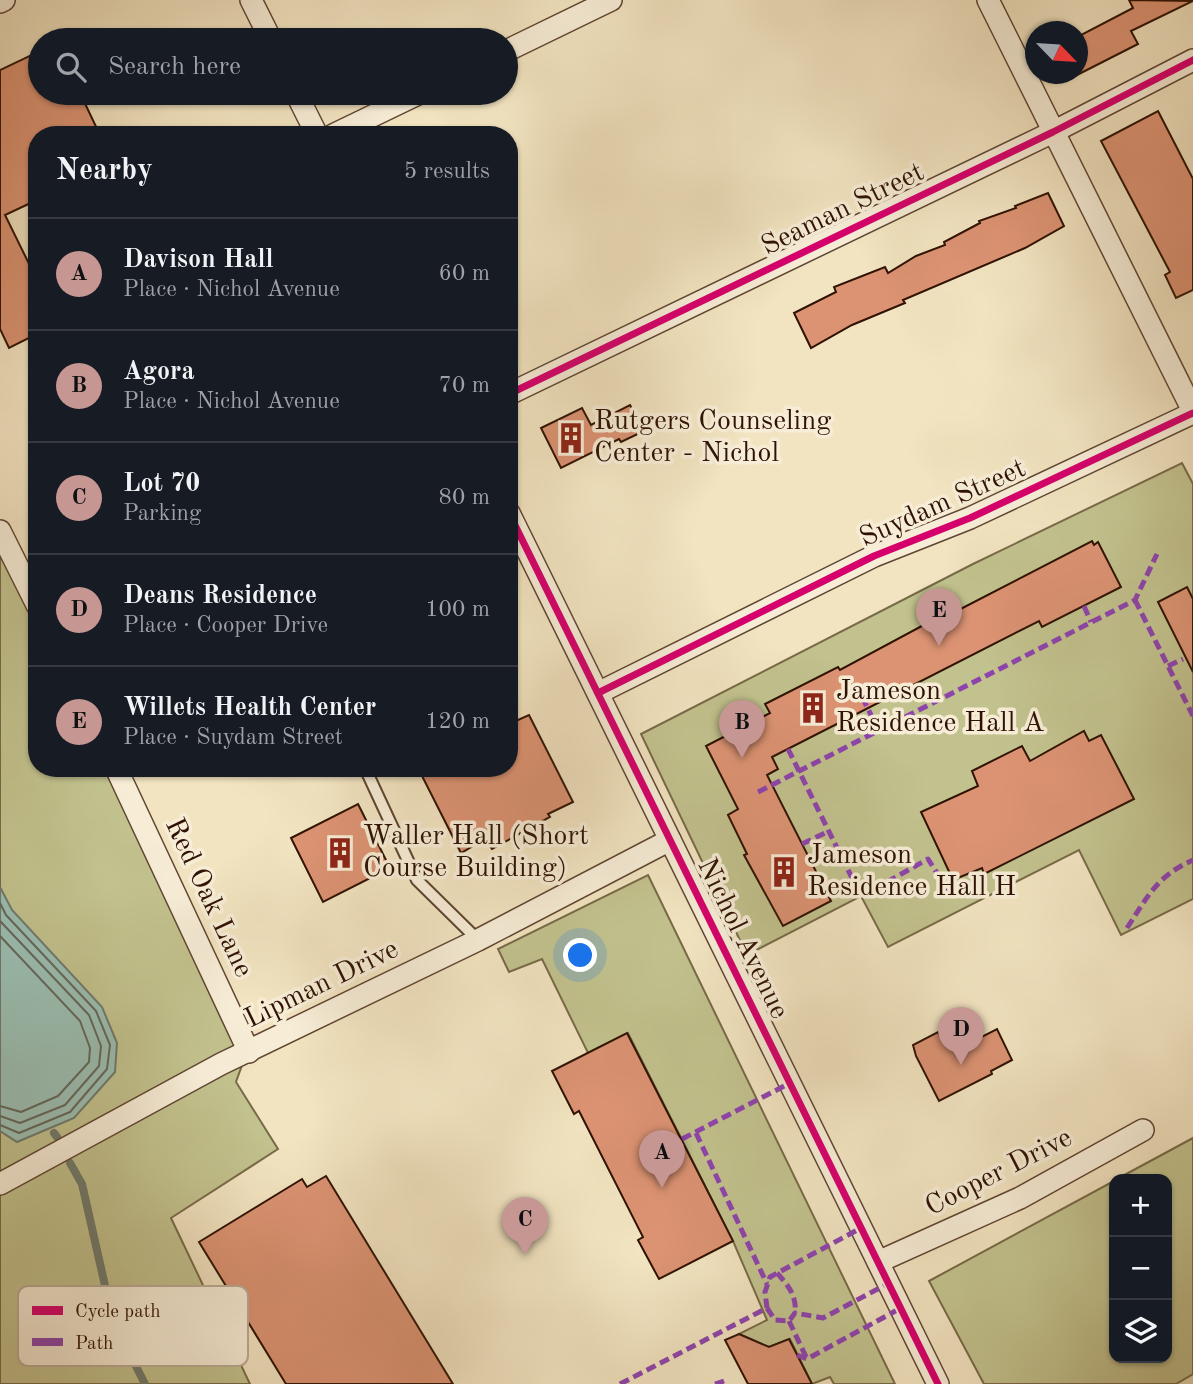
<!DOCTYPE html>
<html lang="en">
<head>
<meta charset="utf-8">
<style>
	body { margin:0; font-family:"Old Standard TT",serif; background:#20242c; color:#f1f3f6 }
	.controls { position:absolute; right:21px; bottom:21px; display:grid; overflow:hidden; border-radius:14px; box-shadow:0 2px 5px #0004 }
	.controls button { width:63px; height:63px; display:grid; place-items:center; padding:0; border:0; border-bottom:2px solid #363941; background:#171b24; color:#f1f3f6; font:35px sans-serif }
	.compass { position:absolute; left:1025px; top:21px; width:63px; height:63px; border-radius:50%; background:#171b24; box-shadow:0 2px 5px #0004; rotate:115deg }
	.you { position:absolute; left:581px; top:956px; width:24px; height:24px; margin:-18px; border:5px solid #fff; border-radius:50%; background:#1a73e8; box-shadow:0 0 0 10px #1a73e833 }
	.badge { display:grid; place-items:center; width:46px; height:46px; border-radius:50%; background:#c59692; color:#111; font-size:23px; font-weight:700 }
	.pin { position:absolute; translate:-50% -58px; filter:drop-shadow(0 2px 4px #0008) }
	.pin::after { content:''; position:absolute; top:37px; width:24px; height:21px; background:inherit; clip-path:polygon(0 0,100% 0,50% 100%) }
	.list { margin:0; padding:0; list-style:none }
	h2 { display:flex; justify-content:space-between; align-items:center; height:91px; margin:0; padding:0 28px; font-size:30px }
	h2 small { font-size:23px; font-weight:400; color:#9ea1a6 }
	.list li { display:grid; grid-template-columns:46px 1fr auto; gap:21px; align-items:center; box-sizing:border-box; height:112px; padding:0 28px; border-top:2px solid #363941 }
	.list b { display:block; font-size:26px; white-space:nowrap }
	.list p { margin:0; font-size:23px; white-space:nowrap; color:#9ea1a6 }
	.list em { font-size:23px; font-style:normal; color:#9ea1a6 }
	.icon { flex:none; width:38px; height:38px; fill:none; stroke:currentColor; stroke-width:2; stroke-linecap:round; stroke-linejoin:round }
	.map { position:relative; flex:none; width:1193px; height:1384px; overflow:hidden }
	.search { position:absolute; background:#171b24; box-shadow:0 2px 5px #0004; left:28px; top:28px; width:490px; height:77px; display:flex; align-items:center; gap:18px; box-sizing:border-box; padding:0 24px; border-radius:38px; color:#9ea1a6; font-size:26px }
	.panel { position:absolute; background:#171b24; box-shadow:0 2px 5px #0004; left:28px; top:126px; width:490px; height:651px; border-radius:28px }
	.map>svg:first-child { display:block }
	.green { fill:#c2c28e; stroke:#786a48; stroke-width:2 }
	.water { fill:#9bbfb3; stroke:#707a6d; stroke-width:2 }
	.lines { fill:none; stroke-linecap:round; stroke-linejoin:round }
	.shore { stroke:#65685b; stroke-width:2 }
	.stream { stroke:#707a6d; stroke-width:8 }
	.building { fill:#dc9373; stroke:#2f1203; stroke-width:2 }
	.lane-casing { stroke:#604632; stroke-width:14 }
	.street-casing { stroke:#604632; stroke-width:24 }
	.lane { stroke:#f7edd7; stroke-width:10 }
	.street { stroke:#f7edd7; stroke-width:21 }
	.quiet { stroke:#8e44ad; stroke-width:5; stroke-dasharray:10 5; stroke-linecap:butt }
	.cycleway-casing { stroke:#f7edd7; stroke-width:11 }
	.cycleway { stroke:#d6006c; stroke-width:7 }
	.labels { text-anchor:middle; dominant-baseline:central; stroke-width:7; stroke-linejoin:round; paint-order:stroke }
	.street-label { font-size:28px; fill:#2f1203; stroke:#f7edd7 }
	.poi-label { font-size:28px; fill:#2f1203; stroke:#f7edd7; text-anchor:start }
	.key { fill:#f7edd7; stroke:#bbab97; stroke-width:2 }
	.key-label { font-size:19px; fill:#2f1203 }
</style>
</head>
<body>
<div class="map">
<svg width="1193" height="1384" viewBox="0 0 1193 1384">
	<rect width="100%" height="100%" fill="#f2e4c1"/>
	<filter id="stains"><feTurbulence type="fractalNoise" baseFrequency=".00286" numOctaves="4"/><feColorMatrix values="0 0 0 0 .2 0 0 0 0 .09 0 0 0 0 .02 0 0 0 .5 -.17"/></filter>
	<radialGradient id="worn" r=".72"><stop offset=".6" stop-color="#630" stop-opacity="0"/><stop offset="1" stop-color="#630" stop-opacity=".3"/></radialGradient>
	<g class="green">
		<polygon points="1182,463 1193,484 1193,899 1121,935 1079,850 888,947 861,896 747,955 641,734 973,564"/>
		<polygon points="0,546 37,622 37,768 107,768 245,1057 236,1082 278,1149 171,1218 250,1384 0,1384"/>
		<polygon points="648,875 895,1384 834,1384 830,1377 812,1384 790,1339 769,1347 739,1334 767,1320 733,1241 628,1033 588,1053 542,959 509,972 498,949"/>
		<polygon points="1193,1138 1193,1374 1176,1384 984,1384 929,1281 1114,1181 1114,1358 1167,1358 1167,1179 1117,1179"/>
	</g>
	<polygon class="water" points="0,887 12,910 102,1007 117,1043 115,1072 74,1118 17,1142 0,1131"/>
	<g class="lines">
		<g class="shore">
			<polyline points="0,903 6,915 96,1011 110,1045 107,1069 70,1112 19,1133 0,1125"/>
			<polyline points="0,921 89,1015 101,1046 99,1066 65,1105 20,1123 0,1116"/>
			<polyline points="0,936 80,1021 90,1048 89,1062 58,1096 21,1112 0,1106"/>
		</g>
		<g class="stream">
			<polyline points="54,1133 57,1137"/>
			<polyline points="70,1163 82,1184 113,1321 145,1384"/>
		</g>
	</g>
	<g class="building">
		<polygon points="1129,0 1193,1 1131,31 1138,44 1077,75 1077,37 1133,8"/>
		<polygon points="40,51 40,93 80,93 100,135 37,135 37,200 5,215 37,280 37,334 9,348 0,329 0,70"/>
		<polygon points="1158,111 1193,179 1193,290 1176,298 1165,275 1170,272 1101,141"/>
		<polygon points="1048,193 1064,226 1025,248 903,300 905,303 852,325 811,348 794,313 836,292 834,287 885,267 888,273 916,256 945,245 944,242 980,223 979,221 1016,208 1015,206"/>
		<polygon points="630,405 644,431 621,442 619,439 561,468 541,428 582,408 591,425"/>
		<polygon points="1092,541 1094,545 1098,542 1121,587 1042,627 1039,621 772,757 778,769 767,775 831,901 783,926 744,855 747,854 728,815 738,809 706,746 770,713 765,704 838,667 840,670 946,613 947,616"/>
		<polygon points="1187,587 1193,599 1193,672 1158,602"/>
		<polygon points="529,715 573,802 548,814 550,817 492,849 485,839 461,853 418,768 509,768 509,724"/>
		<polygon points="1084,731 1089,741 1101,735 1134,799 984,874 982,868 953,880 921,812 978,786 972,771 1022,746 1030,761"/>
		<polygon points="358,804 390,868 323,902 291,838"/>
		<polygon points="957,1027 966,1045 997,1029 1012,1060 991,1071 992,1074 939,1101 916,1056 913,1045 938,1032 940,1036"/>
		<polygon points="627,1033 733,1241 659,1279 638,1240 643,1237 579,1111 574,1114 552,1071"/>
		<polygon points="326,1176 453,1384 286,1384 199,1242 302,1179 307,1187"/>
		<polygon points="739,1334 769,1347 789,1339 812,1384 748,1384 725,1340"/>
	</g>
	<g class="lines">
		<defs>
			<polyline id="lane" points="365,768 417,880 478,940"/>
			<g id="street">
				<polyline points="251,0 271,40"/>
				<polyline points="988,0 1193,411"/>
				<polyline points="0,2 4,0"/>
				<polyline points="506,51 611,0"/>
				<polyline points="296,93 317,135"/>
				<polyline points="333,135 420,93"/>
				<polyline points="509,394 1053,132 1193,60"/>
				<polyline points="509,513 938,1384"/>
				<polyline points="0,531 37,605"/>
				<polyline points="598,693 874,556 970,518 1193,413"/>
				<polyline points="116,768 249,1052"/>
				<polyline points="0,1184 221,1064 478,940 670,840"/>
				<polyline points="878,1262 1020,1198 1143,1130"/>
			</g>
		</defs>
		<use href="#lane" class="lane-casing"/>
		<use href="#street" class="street-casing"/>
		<use href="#lane" class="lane"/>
		<use href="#street" class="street"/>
		<g class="quiet">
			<polyline points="1135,600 1193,716"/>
			<polyline points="1084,606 1091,622"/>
			<polyline points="1168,666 1183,659"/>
			<polyline points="862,697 879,731"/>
			<polyline points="788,749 861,896"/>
			<polyline points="758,792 1135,600 1157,554"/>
			<polyline points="802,844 829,831"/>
			<polyline points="887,882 928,859 951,895"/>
			<path d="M1127,928C1148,896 1157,876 1193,860"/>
			<polyline points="696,1133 767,1284"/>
			<polyline points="682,1139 790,1083"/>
			<path d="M777,1273C788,1285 797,1296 795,1313"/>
			<polyline points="767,1308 775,1320 789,1321 795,1313 823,1318 889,1283"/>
			<polyline points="789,1321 807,1359"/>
			<polyline points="797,1355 807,1359 901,1308"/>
			<polyline points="620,1384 767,1308 765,1292 770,1277 861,1228"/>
			<polyline points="715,1384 724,1381"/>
		</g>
		<defs>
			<g id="cycleway">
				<polyline points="509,394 1053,132 1193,60"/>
				<polyline points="509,513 938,1384"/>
				<polyline points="598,693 874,556 970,518 1193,413"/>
			</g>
		</defs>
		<use href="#cycleway" class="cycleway-casing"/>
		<use href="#cycleway" class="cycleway"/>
	</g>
	<defs>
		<symbol id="building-bare" viewBox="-9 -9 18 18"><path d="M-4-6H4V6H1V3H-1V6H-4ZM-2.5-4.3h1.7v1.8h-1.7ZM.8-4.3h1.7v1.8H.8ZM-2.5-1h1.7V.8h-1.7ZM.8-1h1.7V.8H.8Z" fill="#8f2418" stroke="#f7edd7" stroke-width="2.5" paint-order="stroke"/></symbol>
	</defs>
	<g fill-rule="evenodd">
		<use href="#building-bare" x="549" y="416" width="44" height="44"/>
		<use href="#building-bare" x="791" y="686" width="44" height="44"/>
		<use href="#building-bare" x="318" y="831" width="44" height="44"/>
		<use href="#building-bare" x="762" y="850" width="44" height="44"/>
	</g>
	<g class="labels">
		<g class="street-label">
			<text transform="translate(843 210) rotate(-26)">Seaman Street</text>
			<text transform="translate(943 504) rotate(-24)">Suydam Street</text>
			<text transform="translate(208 898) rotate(65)">Red Oak Lane</text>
			<text transform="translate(742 939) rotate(64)">Nichol Avenue</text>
			<text transform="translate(322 985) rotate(-26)">Lipman Drive</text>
			<text transform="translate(999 1173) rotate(-27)">Cooper Drive</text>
		</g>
		<g class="poi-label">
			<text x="594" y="422">Rutgers Counseling<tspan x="594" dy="32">Center - Nichol</tspan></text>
			<text x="836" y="692">Jameson<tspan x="836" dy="32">Residence Hall A</tspan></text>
			<text x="363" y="837">Waller Hall (Short<tspan x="363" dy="32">Course Building)</tspan></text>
			<text x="807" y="856">Jameson<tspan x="807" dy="32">Residence Hall H</tspan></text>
		</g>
	</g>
	<rect x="18" y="1286" width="230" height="80" rx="10" class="key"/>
	<rect x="32" y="1306" width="31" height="9" fill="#d6006c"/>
	<rect x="32" y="1338" width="31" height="8" fill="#8e44ad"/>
	<g class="key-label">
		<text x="75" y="1317">Cycle path</text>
		<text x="75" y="1349">Path</text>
	</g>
	<rect width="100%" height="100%" filter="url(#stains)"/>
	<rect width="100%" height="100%" fill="url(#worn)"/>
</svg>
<div class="controls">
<button>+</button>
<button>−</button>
<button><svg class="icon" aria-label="layers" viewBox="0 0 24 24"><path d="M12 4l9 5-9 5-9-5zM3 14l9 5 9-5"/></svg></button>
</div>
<svg class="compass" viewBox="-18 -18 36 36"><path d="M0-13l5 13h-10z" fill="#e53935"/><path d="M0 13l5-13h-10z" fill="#9ea1a6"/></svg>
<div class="you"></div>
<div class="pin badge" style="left:662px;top:1188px">A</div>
<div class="pin badge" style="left:742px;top:758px">B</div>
<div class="pin badge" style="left:525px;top:1255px">C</div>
<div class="pin badge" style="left:961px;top:1065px">D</div>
<div class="pin badge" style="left:939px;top:646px">E</div>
<div class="search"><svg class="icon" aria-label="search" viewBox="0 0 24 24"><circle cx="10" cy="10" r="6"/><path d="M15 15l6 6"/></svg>Search here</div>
<section class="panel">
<h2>Nearby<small>5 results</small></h2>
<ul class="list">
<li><span class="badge">A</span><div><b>Davison Hall</b><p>Place · Nichol Avenue</p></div><em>60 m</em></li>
<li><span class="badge">B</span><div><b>Agora</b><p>Place · Nichol Avenue</p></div><em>70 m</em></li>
<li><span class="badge">C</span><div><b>Lot 70</b><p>Parking</p></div><em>80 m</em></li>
<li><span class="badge">D</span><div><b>Deans Residence</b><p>Place · Cooper Drive</p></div><em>100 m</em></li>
<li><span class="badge">E</span><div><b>Willets Health Center</b><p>Place · Suydam Street</p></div><em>120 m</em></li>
</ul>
</section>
</div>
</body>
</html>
